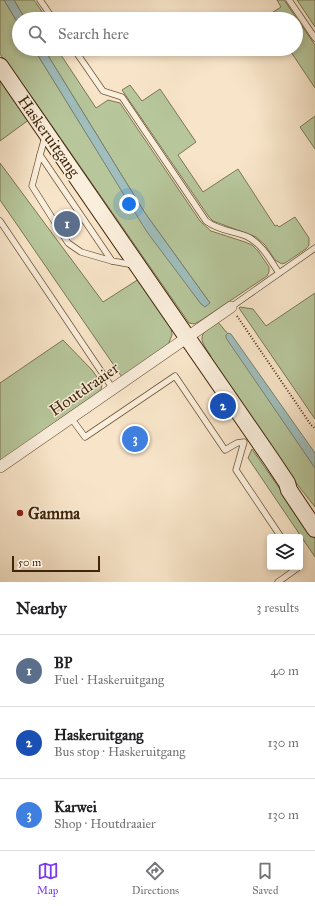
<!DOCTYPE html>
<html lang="en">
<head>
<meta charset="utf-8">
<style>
	body { margin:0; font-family:"IM FELL Great Primer",serif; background:#f2f2f2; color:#202124 }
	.controls { position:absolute; right:12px; bottom:12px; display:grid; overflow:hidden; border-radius:4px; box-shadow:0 2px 6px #0003 }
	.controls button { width:36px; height:36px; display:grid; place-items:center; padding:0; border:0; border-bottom:1px solid #e0e0e0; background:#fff; color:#202124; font:20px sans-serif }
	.scale { position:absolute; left:12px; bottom:10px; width:88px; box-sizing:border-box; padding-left:4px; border:2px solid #42260b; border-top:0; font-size:11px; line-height:14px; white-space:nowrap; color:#42260b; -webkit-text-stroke:3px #faeedc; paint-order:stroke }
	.you { position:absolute; left:129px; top:204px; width:14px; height:14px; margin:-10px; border:3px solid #fff; border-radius:50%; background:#1a73e8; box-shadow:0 0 0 6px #1a73e833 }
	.badge { display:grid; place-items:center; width:26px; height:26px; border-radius:50%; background:#7c3aed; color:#fff; font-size:13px; font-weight:700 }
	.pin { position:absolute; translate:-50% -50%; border:2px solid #fff; box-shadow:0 1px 4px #0006 }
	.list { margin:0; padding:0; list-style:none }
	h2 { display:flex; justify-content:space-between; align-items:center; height:52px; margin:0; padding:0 16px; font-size:17px }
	h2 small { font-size:13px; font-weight:400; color:#757577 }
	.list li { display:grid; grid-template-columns:26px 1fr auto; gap:12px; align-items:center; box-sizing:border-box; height:72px; padding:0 16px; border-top:1px solid #e0e0e0 }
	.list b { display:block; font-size:15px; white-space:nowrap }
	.list p { margin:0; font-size:13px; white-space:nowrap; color:#757577 }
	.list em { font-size:13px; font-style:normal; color:#757577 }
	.icon { flex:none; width:22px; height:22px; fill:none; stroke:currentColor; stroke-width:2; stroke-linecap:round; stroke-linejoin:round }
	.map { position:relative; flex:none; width:315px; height:582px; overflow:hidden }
	.search { position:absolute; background:#fff; box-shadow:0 2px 6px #0003; left:12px; right:12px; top:12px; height:44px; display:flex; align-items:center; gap:10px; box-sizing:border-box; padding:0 14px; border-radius:22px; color:#757577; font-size:15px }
	.sheet { height:268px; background:#fff }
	nav { display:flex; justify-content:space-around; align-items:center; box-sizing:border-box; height:56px; border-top:1px solid #e0e0e0; background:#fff; font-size:11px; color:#757577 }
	nav a { display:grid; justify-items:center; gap:2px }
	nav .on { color:#7c3aed }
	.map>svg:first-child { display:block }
	.green { fill:#b7c69b; stroke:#7c7653 }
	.water { fill:#9fbebc; stroke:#7a8175 }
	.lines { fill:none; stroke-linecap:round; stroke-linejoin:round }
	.service-casing { stroke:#70563a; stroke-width:7 }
	.minor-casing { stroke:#70563a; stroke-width:12 }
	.secondary-casing { stroke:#42260b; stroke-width:18 }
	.path { stroke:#42260b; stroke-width:2; stroke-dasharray:1 2; stroke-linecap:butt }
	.service { stroke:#faeedc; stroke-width:5.5 }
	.minor { stroke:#faeedc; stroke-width:11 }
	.secondary { stroke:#faeedc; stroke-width:16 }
	.poi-dot { fill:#8f2418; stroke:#faeedc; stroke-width:1.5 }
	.labels { text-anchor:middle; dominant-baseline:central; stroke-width:3; stroke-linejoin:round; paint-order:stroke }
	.street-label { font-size:16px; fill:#42260b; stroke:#faeedc }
	.poi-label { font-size:16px; font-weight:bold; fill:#42260b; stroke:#faeedc; text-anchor:start }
</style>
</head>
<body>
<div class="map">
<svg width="315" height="582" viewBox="0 0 315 582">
	<rect width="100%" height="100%" fill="#f8e5c9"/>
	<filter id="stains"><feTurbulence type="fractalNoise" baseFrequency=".005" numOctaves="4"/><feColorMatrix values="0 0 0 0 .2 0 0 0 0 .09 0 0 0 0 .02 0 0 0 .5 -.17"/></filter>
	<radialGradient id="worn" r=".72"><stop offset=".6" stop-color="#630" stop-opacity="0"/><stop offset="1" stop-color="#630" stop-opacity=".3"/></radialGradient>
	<g class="green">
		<polygon points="0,0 4,0 19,25 19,49 34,49 88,136 201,304 210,303 145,213 44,49 57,49 96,108 108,100 120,103 200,221 211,231 245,242 252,245 258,251 269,267 269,272 267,276 200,321 194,324 189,323 34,100 0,54"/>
		<polygon points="14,0 34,0 47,19 25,19"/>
		<polygon points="277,0 284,0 315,45 315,88 289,49 296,49 296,19 268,19 267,16 281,7"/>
		<polygon points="297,0 315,0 315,27"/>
		<polygon points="0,76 30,119 0,141"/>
		<polygon points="130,85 142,101 160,89 196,142 178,155 203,192 238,169 275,226 277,225 279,227 295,217 309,238 309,245 306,249 285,263 282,264 275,260 265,245 256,237 213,221 209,217 122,90"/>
		<polygon points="315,116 315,149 300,127"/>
		<polygon points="0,163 103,302 139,279 171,326 172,335 168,345 122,377 0,200"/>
		<polygon points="315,293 315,419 239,308 240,307 253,309 266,326"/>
		<path d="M218,322L228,334L226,335L315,468V507L290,475L209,357L211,356C197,336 199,335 218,322Z"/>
		<polygon points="63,340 92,370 102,384 101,390 0,461 0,383"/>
		<polygon points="252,449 315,539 315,557 248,458"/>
	</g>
	<g class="water">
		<polygon points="4,0 14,0 25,19 19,19 19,25"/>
		<polygon points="34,49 44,49 145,213 210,303 205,307 201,304 147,232"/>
		<polygon points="228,333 231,334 315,453 315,468 226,338 226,335"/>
	</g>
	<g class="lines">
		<defs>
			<g id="service">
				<polyline points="40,0 53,19"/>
				<polyline points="289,0 315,38"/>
				<path d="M74,49L103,91L122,97L206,221C219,231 234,231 248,237C262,244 271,261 279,273"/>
				<polyline points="45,137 40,155 112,261 134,265"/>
				<polyline points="40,155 32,186 68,243 81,252 112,261"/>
				<polyline points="0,221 113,389"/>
				<polyline points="231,307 315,248"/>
				<polyline points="71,418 85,437 175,376 225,450 237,443 244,442 236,470 281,537"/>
				<polyline points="278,582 299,567"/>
			</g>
			<polyline id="minor" points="0,467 231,307"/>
			<polyline id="secondary" points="0,66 271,459 287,483 289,490 315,529"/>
		</defs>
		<use href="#service" class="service-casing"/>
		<use href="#minor" class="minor-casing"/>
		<use href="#secondary" class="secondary-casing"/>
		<polyline class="path" points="237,316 311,425 315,428"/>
		<use href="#service" class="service"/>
		<use href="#minor" class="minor"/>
		<use href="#secondary" class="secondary"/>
	</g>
	<circle class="poi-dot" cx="20" cy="513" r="4"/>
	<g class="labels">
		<g class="street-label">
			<text transform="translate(49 136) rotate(55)">Haskeruitgang</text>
			<text transform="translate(84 389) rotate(-35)">Houtdraaier</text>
		</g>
		<g class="poi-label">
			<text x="28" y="513">Gamma</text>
		</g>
	</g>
	<rect width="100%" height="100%" filter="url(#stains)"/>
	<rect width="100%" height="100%" fill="url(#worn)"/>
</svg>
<div class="controls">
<button><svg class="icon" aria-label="layers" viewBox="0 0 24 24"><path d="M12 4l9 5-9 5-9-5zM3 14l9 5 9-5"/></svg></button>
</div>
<div class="scale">50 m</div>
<div class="you"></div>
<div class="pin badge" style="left:67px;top:224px;background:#5c6f8a">1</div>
<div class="pin badge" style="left:223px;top:406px;background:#1a4fb4">2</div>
<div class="pin badge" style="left:135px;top:439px;background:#3f7fe0">3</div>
<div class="search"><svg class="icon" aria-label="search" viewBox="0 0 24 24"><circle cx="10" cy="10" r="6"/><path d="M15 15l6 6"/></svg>Search here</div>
</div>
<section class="sheet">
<h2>Nearby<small>3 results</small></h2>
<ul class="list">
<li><span class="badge" style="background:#5c6f8a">1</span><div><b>BP</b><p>Fuel · Haskeruitgang</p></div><em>40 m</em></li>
<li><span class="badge" style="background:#1a4fb4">2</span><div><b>Haskeruitgang</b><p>Bus stop · Haskeruitgang</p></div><em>130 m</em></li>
<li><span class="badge" style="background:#3f7fe0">3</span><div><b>Karwei</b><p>Shop · Houtdraaier</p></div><em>130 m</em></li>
</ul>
</section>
<nav>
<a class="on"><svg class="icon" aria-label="map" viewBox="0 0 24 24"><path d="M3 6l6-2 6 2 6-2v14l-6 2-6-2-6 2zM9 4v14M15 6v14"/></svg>Map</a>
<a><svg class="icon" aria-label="directions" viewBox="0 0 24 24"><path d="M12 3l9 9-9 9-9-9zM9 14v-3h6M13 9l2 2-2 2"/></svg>Directions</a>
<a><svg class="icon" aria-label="saved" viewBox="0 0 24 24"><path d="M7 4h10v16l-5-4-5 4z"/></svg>Saved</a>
</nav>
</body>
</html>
